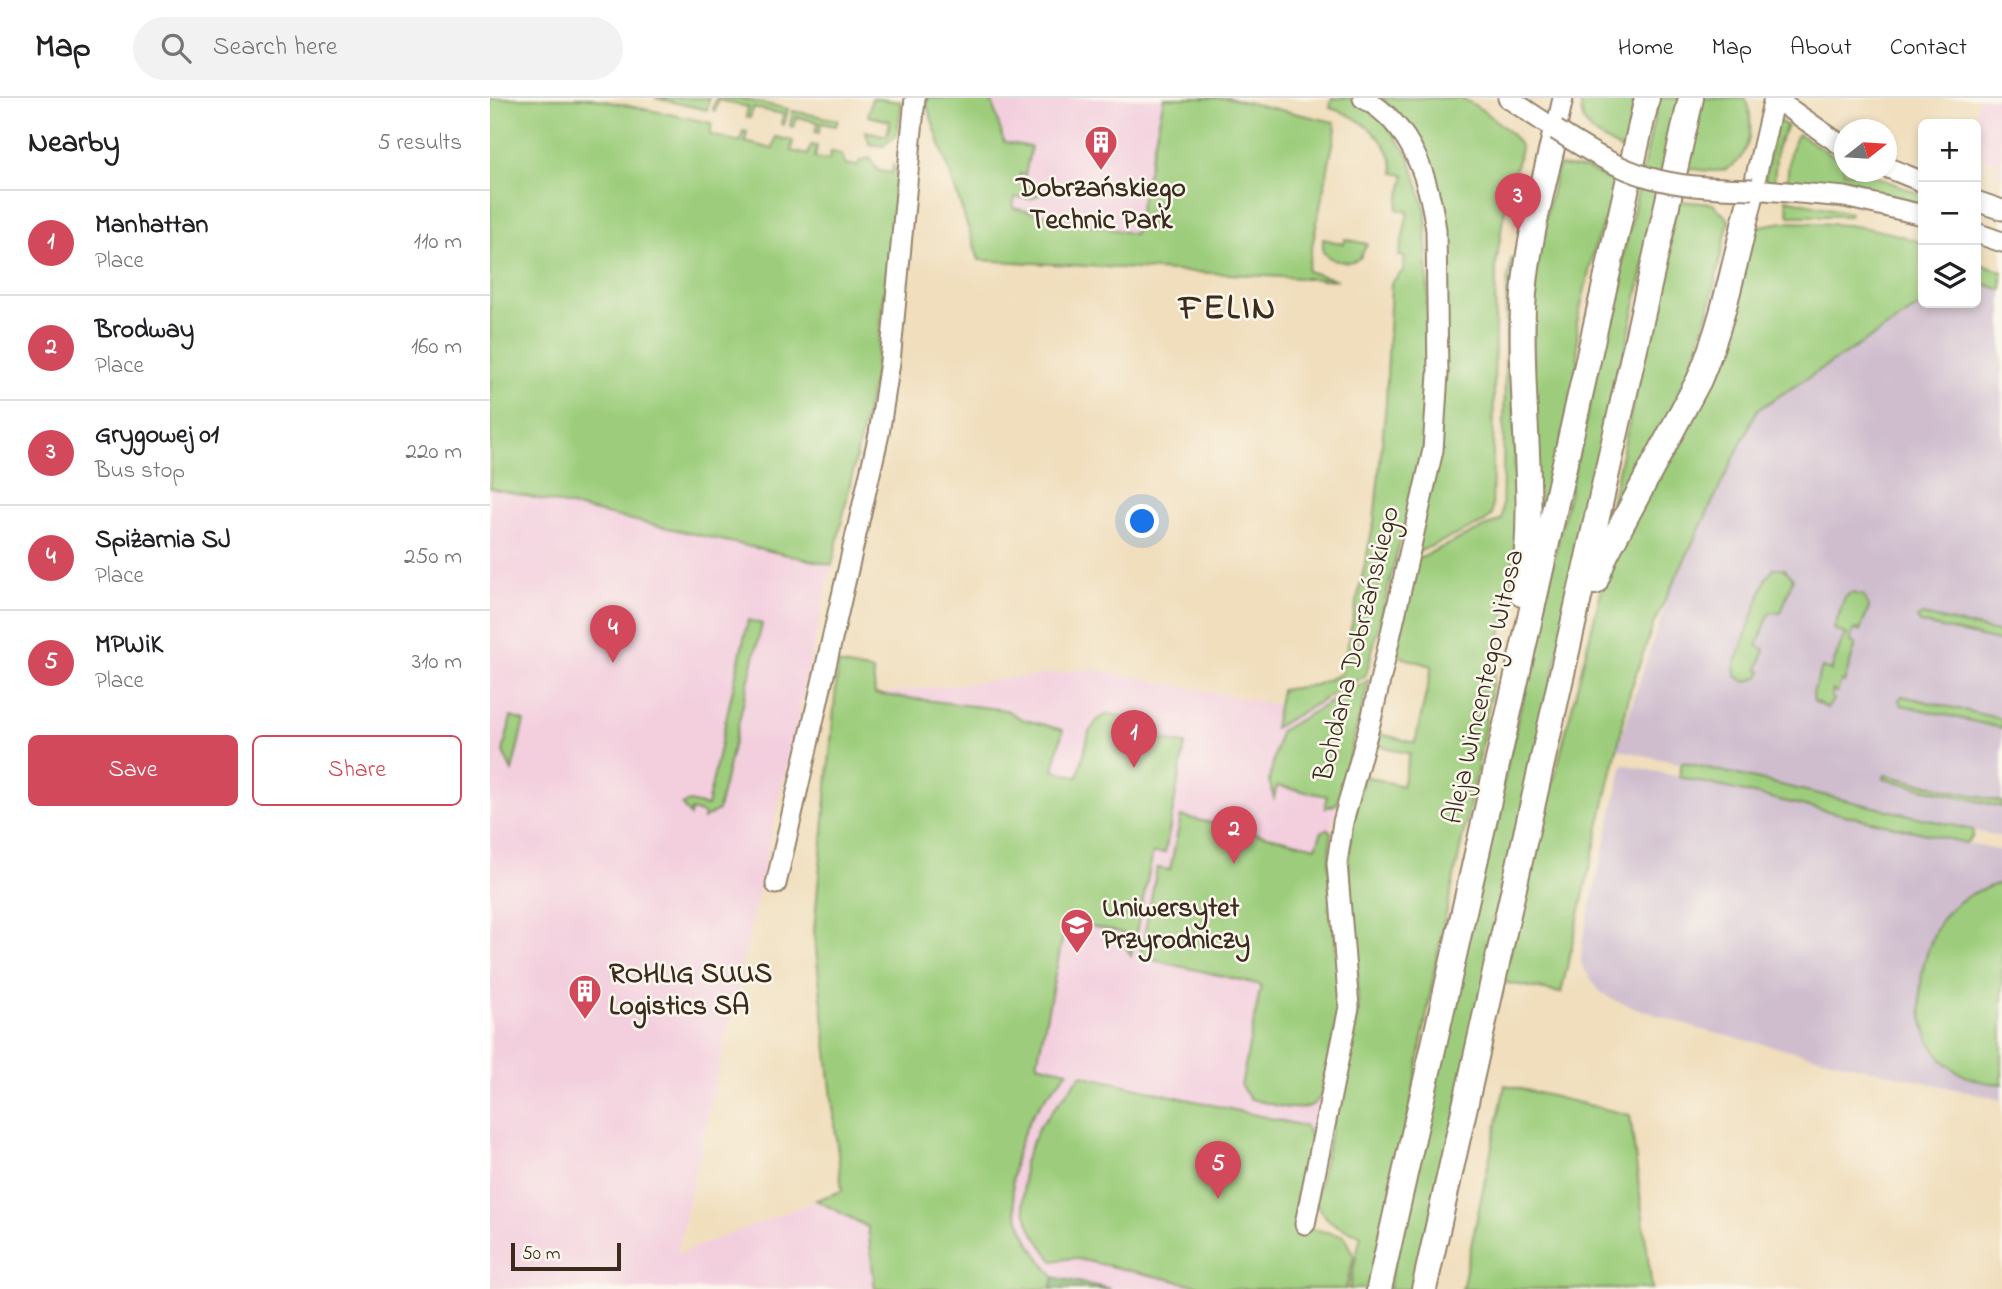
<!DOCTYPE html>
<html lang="en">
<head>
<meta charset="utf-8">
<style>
	body { margin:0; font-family:"Indie Flower",sans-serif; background:#f2f2f2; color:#202124 }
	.controls { position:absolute; right:21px; top:21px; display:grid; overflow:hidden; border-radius:10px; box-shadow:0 4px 10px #0003 }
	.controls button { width:63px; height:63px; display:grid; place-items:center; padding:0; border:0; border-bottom:2px solid #e0e0e0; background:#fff; color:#202124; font:35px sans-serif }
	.compass { position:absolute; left:1344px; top:21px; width:63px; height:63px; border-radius:50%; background:#fff; box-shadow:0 4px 10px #0003; rotate:73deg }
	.scale { position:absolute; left:21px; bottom:18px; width:110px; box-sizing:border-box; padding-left:7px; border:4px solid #3b2a1e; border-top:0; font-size:19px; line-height:24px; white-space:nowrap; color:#3b2a1e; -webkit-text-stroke:5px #fbf7ec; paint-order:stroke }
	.you { position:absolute; left:653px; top:424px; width:24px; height:24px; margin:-18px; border:5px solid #fff; border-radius:50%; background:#1a73e8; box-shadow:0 0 0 10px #1a73e833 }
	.badge { display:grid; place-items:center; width:46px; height:46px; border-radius:50%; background:#d1495b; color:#fff; font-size:23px; font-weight:700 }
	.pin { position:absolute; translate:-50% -58px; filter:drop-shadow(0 2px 4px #0008) }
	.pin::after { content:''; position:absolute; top:37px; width:24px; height:21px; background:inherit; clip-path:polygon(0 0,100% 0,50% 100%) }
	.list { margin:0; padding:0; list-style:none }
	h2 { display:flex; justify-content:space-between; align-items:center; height:91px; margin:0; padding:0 28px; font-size:30px }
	h2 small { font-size:23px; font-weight:400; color:#757577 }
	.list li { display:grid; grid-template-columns:46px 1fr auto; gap:21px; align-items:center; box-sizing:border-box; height:105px; padding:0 28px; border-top:2px solid #e0e0e0 }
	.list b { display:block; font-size:26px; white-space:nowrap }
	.list p { margin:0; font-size:23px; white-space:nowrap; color:#757577 }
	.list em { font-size:23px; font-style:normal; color:#757577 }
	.actions { display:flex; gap:14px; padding:21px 28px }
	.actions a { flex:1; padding:16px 0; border:2px solid #d1495b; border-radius:10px; text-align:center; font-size:24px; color:#d1495b }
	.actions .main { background:#d1495b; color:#fff }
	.icon { flex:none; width:38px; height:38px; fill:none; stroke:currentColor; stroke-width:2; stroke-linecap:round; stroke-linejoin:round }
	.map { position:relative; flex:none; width:1512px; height:1191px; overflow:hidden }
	header { display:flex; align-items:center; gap:42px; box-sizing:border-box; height:98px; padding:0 35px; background:#fff; border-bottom:2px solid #e0e0e0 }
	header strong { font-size:33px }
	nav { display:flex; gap:38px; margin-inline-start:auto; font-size:24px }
	.search { width:490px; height:63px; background:#f2f2f2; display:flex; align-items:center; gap:18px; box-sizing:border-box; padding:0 24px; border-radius:38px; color:#757577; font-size:26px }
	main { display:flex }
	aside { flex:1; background:#fff }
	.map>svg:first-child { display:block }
	.built { fill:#f3cfde }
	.industrial { fill:#cfbdce }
	.green { fill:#9dcd7c; stroke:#6c7c4d; stroke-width:2 }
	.forest { fill:#7eb06c; stroke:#5c6d45; stroke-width:2 }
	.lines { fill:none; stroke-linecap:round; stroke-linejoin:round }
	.minor-casing { stroke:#96846d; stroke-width:23 }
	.major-casing { stroke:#96846d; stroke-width:28 }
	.minor { stroke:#fff; stroke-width:19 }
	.major { stroke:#fff; stroke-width:24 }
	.minor-bridge-casing { stroke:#96846d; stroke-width:23; stroke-linecap:butt }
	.minor-bridge { stroke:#fff; stroke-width:19 }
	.labels { text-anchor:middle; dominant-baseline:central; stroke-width:5; stroke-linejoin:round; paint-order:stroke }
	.poi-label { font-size:28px; font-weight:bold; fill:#3b2a1e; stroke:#fbf7ec; text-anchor:start }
	.street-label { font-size:28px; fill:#3b2a1e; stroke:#fbf7ec }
	.district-label { font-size:35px; font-weight:bold; letter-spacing:2px; fill:#3b2a1e; stroke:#fbf7ec }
</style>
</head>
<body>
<header>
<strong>Map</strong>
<div class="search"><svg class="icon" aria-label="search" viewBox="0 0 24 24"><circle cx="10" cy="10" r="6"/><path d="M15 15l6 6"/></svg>Search here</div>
<nav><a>Home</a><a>Map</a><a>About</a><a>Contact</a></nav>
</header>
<main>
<aside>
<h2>Nearby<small>5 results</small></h2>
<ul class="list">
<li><span class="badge">1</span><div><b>Manhattan</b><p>Place</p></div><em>110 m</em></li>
<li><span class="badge">2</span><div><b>Brodway</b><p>Place</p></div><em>160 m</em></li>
<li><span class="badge">3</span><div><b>Grygowej 01</b><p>Bus stop</p></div><em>220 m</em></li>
<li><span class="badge">4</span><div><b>Spiżarnia SJ</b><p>Place</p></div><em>250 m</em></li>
<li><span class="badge">5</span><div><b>MPWiK</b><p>Place</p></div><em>310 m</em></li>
</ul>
<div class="actions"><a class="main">Save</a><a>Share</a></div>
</aside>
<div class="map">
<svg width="1512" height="1191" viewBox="0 0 1512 1191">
	<rect width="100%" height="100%" fill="#fbf7ec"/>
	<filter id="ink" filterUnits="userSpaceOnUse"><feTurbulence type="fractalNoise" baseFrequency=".0143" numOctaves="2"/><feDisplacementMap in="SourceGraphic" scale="14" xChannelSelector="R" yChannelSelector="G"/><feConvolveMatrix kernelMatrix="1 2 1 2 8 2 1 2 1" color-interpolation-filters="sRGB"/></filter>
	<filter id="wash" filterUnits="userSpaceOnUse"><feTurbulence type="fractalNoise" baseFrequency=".00686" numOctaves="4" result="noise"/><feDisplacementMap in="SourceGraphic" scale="28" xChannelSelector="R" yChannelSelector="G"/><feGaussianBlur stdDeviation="1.57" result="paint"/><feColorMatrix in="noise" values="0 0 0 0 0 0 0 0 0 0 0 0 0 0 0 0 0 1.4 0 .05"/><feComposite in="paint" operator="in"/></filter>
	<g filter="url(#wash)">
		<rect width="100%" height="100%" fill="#f0debc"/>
		<g class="built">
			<polygon points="437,0 750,0 719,163 475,122 437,7"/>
			<polygon points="1489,0 1512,0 1512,78 1508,76 1510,65 1486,57 1486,26 1483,26"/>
			<polygon points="0,390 342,467 187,1156 352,1093 324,833 348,566 383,573 385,596 601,571 794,608 875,597 841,734 839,768 851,909 790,1191 0,1191"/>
		</g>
		<g class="industrial">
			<polygon points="1486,183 1512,192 1512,739 1127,651 1180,492 1267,312 1435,205 1486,205"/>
			<polygon points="1133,666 1512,753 1512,1002 1208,931 1123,902 1108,892 1091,866 1092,846"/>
		</g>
		<g class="green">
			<polygon points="0,0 101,0 222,25 220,37 250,44 253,33 257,34 255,44 283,51 286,39 303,43 301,53 318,57 321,47 327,48 325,60 339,62 341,53 352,57 355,66 367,68 370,63 380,60 388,73 402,75 403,67 408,76 407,88 385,275 342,467 0,390"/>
			<polygon points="165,0 219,0 217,12"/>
			<polygon points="226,0 247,0 298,11 294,27 291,26 293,16 263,10 260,20 256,19 258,9 228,2 225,13 223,12"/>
			<polygon points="382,0 412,4 407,37 393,48 380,46 375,33 397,38 400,23 378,18"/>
			<polygon points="437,0 501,0 514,44 541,49 535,77 530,76 529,84 551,89 550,96 541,101 525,99 523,110 644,136 674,0 738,0 844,24 846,31 817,173 848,182 489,162 437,7"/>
			<path d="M842,0H863L893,22L919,58L936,113L940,284L936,342L876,577L784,630L791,592L825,587L851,576L884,424L896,305L901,185L913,173L915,159L909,158L918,114L907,111L915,77L904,75C902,41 869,18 840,10Z"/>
			<path d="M891,0C916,0 944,0 968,0C984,3 1025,35 1031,50L1013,120L1006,167L1002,416L995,424L926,455L954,138C950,80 937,39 891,0Z"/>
			<path d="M1092,0H1146L1134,53C1111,41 1086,31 1092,0Z"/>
			<polygon points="1169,0 1191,0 927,1191 898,1191"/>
			<path d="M1211,0H1255C1266,22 1261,63 1234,72C1223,75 1207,71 1195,70Z"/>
			<polygon points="303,13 348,22 346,28 331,25 329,35 325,34 328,24 307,19 304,29 300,28"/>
			<polygon points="1287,22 1297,28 1287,48 1284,84 1274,84"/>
			<polygon points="1308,36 1354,64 1354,74 1374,74 1433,97 1433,109 1380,95 1297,84 1300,54"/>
			<polygon points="1042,63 1049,64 1029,125 1026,125"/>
			<polygon points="1068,68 1097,71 1129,87 1106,144 1087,224 1088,270 1044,461 1043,204 1050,140"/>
			<polygon points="1296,101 1360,115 1359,118 1299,118"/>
			<polygon points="1188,103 1223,106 1239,122 1217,219 1198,278 1111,451"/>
			<path d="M1294,124C1348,125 1382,127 1433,145L1435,205L1267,312L1163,527L1140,594L1071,895L1013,884L1113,486L1265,129Z"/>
			<path d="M833,141L854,146L855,141L877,146L870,160C859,167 841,164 833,154Z"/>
			<path d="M1022,158L1026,425L1023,472L986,678L948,853L920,1011L880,1191H859L871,1137C849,1130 836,1125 825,1104L867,917C871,877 862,839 859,800C856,756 862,719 874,678L912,688L920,656L884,646L887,635L925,645L942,568L911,559L905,546L925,462L1012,421L1017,185Z"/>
			<polygon points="1486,164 1512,174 1512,192 1486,183"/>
			<polygon points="1284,470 1294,470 1303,480 1291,515 1280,514 1267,548 1275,551 1268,571 1272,573 1269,579 1256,584 1247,579 1244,570 1276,481"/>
			<polygon points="1361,495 1374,498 1379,509 1370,533 1364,531 1360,543 1366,546 1354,585 1351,583 1347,595 1343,592 1341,599 1344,601 1337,610 1324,603 1323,595 1332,570 1341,573 1353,540 1357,537 1344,531 1355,499"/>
			<polygon points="1432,517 1512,535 1512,544 1430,525 1427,520"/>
			<polygon points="258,522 272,526 228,712 213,721 214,716 201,712 200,718 192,707 199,704 217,708"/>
			<path d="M348,566L383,573L385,596L516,612L532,621L573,632L563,672L588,679L599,634L609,620L619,616L645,620L642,636L695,646L675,755H663L641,858L634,846L633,835L576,823L547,966L578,973C566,988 550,1003 541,1020C508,1082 521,1127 564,1179L561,1191H385L378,1129L326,1102L352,1093L324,833Z"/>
			<polygon points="879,582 847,706 835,710 837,698 787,688 784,700 779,683 790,633"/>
			<polygon points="1412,598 1512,621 1512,630 1411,607 1409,602"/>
			<polygon points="21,619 34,623 22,673 13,654"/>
			<polygon points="1192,664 1483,732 1483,738 1476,745 1189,679"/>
			<polygon points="1395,677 1512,704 1512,709 1394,681"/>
			<path d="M691,718L826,749L832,733L837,731L841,734L839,768L851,909L830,999C817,1021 781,1005 760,1001L751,988L771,887L650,859L667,770L680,772Z"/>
			<path d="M1512,785V986C1438,984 1418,916 1437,855C1442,841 1446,828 1456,816C1471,799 1491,790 1512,785Z"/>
			<polygon points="591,977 814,1028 819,1034 822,1047 809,1128 854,1138 864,1158 856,1191 723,1191 583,1160 563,1163 541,1131 533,1106 534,1064 549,1029"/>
			<polygon points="1015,987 1140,1017 1162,1191 972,1191"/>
		</g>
		<polygon class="forest" points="564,1179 621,1191 561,1191"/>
	</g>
	<g filter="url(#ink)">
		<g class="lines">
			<defs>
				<g id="minor">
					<polyline points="1018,0 1066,32 1073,0"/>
					<polyline points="1354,49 1284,0 1263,91 1355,99 1433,117"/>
					<polyline points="1396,69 1433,84"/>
					<polyline points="1486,103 1512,112"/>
					<polyline points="1486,135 1512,144"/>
					<polyline points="286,786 389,336 400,264 425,0"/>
					<path d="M815,1126L859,909L847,765L853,724L881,622L943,352L948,276L946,132C939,81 922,27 873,0"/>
				</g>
				<g id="major">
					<path d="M1105,484L1116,456L1209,282C1235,221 1246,156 1263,91"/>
					<path d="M1032,496C1048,404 1029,304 1033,210C1036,149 1053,90 1066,32"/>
					<polyline points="889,1191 1157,0"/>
					<polyline points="934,1191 1201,0"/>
				</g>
			</defs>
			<use href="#minor" class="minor-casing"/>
			<use href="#major" class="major-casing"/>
			<use href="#minor" class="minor"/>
			<use href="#major" class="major"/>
			<defs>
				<path id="minor-bridge" d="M1066,32C1143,82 1172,89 1263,91"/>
			</defs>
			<use href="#minor-bridge" class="minor-bridge-casing"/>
			<use href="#minor-bridge" class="minor-bridge"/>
		</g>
	</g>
	<defs>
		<symbol id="building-pin" viewBox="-11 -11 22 30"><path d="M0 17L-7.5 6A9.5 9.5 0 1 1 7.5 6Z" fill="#d1495b" stroke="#fbf7ec"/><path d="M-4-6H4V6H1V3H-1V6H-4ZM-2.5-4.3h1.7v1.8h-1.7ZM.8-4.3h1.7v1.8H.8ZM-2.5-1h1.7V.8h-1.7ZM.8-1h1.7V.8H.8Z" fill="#fff"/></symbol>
		<symbol id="university-pin" viewBox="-11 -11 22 30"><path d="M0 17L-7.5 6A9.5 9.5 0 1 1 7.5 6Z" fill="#d1495b" stroke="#fbf7ec"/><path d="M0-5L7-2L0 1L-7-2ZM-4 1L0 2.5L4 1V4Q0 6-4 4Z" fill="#fff"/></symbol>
	</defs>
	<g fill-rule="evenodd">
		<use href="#building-pin" x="592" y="25" width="38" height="52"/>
		<use href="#university-pin" x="568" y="808" width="38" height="52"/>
		<use href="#building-pin" x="76" y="874" width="38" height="52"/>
	</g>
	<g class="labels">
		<g class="poi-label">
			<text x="611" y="91" text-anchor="middle">Dobrzańskiego<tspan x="611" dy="32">Technic Park</tspan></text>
			<text x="612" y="811">Uniwersytet<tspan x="612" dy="32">Przyrodniczy</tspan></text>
			<text x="119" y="877">ROHLIG SUUS<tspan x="119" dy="32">Logistics SA</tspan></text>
		</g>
		<g class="street-label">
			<text transform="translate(868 546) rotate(-76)">Bohdana Dobrzańskiego</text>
			<text transform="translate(995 589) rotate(-77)">Aleja Wincentego Witosa</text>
		</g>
		<g class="district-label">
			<text x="738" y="211">FELIN</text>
		</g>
	</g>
</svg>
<div class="controls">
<button>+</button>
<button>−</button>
<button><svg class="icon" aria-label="layers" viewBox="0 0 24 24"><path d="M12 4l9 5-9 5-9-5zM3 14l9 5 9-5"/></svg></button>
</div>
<svg class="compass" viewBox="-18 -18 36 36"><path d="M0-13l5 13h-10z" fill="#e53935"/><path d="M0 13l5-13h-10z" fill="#757577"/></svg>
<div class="scale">50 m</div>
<div class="you"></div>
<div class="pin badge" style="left:644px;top:670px">1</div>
<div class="pin badge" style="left:744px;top:766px">2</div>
<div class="pin badge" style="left:1028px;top:133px">3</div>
<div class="pin badge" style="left:123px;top:565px">4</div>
<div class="pin badge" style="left:728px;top:1101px">5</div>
</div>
</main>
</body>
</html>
